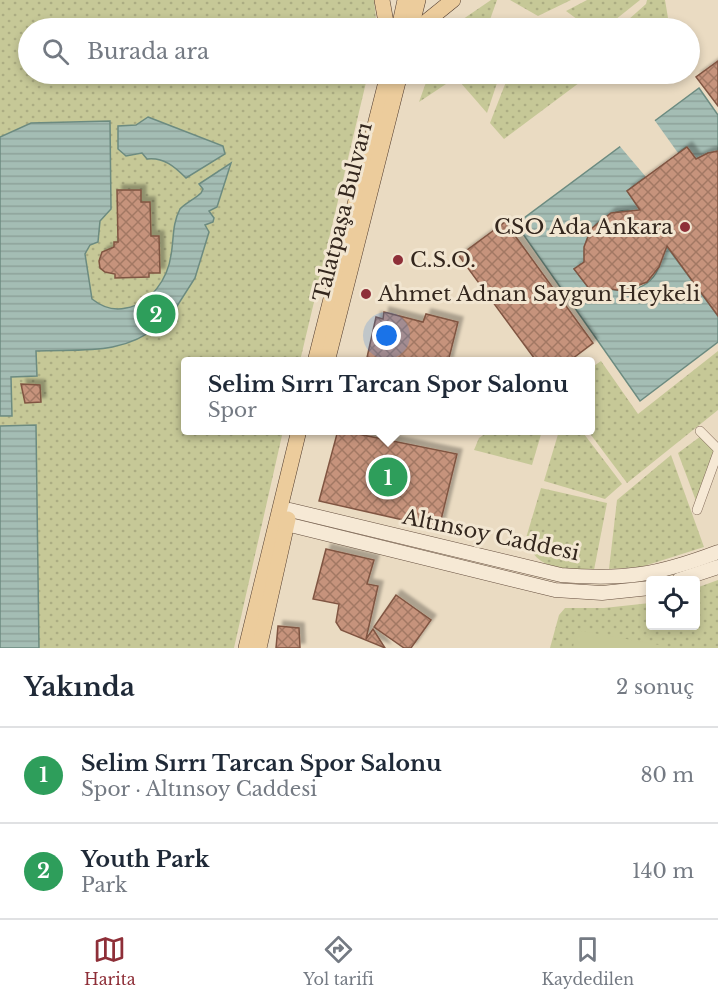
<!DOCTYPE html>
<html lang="tr">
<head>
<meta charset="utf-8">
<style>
	body { margin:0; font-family:"Libre Baskerville",serif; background:#f6f6f7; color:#1f2937 }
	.controls { position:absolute; right:18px; bottom:18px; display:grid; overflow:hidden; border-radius:6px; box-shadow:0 3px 9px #0003 }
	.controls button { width:54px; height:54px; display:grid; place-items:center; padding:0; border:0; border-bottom:2px solid #e0e1e3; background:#fff; color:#1f2937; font:30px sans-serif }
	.you { position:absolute; left:387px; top:336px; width:21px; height:21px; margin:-15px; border:4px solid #fff; border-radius:50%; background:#1a73e8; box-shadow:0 0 0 9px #1a73e833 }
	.badge { display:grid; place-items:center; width:39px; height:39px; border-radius:50%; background:#8e2f38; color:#fff; font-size:20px; font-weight:700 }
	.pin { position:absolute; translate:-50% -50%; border:3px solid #fff; box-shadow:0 2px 6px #0006 }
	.popup { position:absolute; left:181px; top:357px; width:414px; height:78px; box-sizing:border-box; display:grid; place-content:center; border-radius:6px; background:#fff; filter:drop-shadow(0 2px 4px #0005); font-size:20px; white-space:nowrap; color:#747a83 }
	.popup b { font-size:22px; color:#1f2937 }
	.popup::after { content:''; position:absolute; left:50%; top:100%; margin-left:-12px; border:12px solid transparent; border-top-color:#fff }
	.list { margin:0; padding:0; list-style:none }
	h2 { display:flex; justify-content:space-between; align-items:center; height:78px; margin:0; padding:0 24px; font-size:26px }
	h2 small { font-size:20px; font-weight:400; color:#747a83 }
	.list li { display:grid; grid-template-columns:39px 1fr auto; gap:18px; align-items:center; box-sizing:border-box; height:96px; padding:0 24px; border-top:2px solid #e0e1e3 }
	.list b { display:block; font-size:22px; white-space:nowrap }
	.list p { margin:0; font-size:20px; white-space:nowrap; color:#747a83 }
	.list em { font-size:20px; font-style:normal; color:#747a83 }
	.icon { flex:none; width:33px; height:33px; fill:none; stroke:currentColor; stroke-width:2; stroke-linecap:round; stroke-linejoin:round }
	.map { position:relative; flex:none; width:718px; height:648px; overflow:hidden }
	.search { position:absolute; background:#fff; box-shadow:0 3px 9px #0003; left:18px; right:18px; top:18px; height:66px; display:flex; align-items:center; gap:15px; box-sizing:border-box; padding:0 21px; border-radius:33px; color:#747a83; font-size:22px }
	.sheet { height:270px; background:#fff }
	nav { display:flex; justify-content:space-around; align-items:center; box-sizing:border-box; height:84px; border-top:2px solid #e0e1e3; background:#fff; font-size:16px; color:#747a83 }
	nav a { display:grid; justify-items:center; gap:3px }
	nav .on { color:#8e2f38 }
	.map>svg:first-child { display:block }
	.grass { fill:url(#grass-dots) }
	.garden { fill:#c6c897 }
	.water { fill:url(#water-rules); stroke:#6c8b80; stroke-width:1.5 }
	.pier { fill:#eadbc2 }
	.building { fill:url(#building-cross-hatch); stroke:#805542; stroke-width:1.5; filter:url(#shadow) }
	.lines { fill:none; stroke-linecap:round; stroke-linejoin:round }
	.street-casing { stroke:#836d5b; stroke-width:10 }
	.secondary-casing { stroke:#654e3e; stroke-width:15 }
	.primary-casing { stroke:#513c2f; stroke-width:16 }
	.street { stroke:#f6e9d5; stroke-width:9 }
	.secondary { stroke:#f6e9d5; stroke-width:14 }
	.primary { stroke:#eccc9c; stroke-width:15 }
	.poi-dot { fill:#8e2f38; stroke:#f2e6d1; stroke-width:2 }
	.labels { text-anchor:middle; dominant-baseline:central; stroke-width:6; stroke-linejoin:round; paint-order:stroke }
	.street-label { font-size:21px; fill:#34271e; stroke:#f2e6d1 }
	.poi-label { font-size:21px; fill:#34271e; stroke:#f2e6d1; text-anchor:start }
</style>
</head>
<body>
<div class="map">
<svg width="718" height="648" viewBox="0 0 718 648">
	<defs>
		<pattern id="grass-dots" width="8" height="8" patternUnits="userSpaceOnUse" patternTransform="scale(1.5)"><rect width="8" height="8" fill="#c6c897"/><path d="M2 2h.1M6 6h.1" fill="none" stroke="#abac82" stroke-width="1.8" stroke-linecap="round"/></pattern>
		<pattern id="water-rules" width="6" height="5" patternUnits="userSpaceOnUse" patternTransform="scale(1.5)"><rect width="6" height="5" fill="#a4bdb4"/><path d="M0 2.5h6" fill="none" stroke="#8ea29a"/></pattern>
		<pattern id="building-cross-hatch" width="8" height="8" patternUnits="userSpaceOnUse" patternTransform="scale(1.5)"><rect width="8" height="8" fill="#c6937b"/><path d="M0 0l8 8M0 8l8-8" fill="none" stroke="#a27864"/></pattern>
		<filter id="shadow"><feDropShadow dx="5" dy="-5" stdDeviation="1.5" flood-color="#0004"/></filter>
	</defs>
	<rect width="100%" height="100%" fill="#eadbc2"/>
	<g class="grass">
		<polygon points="0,0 374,0 377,28 28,28 28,74 368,74 300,361 186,362 186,430 283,431 234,648 0,648"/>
		<polygon points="491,0 497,0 487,28 450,28"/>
		<polygon points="510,0 571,0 538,16"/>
		<polygon points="587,0 640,0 605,28 589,28 566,11"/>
		<polygon points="647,0 665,0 668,18 654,28 619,28 646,4"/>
		<polygon points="429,74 447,74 452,80 419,102"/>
		<polygon points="453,74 500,74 487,113"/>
		<polygon points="509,74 591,74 504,139 490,123"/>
		<polygon points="718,351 718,410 627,483 588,431 590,430 591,368 601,361 638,414"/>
		<polygon points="581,430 622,484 605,499 544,481 559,431"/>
		<polygon points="489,431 542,431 532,465 474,450 479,438"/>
		<polygon points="701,436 714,451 696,501 678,453"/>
		<polygon points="671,455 704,547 641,567 609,569 617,500"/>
		<path d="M541,488L607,503L594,570C566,569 535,572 526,538Z"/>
		<polygon points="718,580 718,648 550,648 559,615 565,608 604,608 650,603 650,626 696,626 696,588"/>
	</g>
	<polygon class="garden" points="576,630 676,648 573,648"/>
	<g class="water">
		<path d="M699,88L718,115V152L708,153L696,160L686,147L627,191L643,213C605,201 575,235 587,272L581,264L574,269L594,295L601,289L595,282C615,295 647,294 658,269C662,260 661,249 662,240L718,316V342L640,401L516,224Z"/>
		<path d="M148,117L223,146L225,154L186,178C175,167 164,157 147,159L142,153L126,156L118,149V126L136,125Z"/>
		<path d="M110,121L111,209L100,221L98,242L90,245L85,254L92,299C102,307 113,311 126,308C151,304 168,278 171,255C174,239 172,224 180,209C183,205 196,198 201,193L203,189L199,184L231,163L217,207L209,211L214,218L213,222L205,225L209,232L195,278L172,314L168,318L160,316V325C121,356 83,349 36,351L37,376L11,377L12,416H0V137L31,123Z"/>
		<polygon points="36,425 39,648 0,648 0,426"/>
	</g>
	<polygon class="pier" points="653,118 678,153 646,177 618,144"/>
	<g class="building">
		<polygon points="718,61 718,106 696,77"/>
		<polygon points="687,147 696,159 708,153 718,151 718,316 667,246 659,267 647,282 624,291 603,288 594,295 574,269 584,262 584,247 591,229 611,213 640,210 627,191"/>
		<polygon points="117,190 141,190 141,202 150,202 151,236 159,236 160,273 149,273 149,277 115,278 115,274 105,272 100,268 99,261 102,252 114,247 114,242 118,242"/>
		<polygon points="505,222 593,343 568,362 537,362 459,256"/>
		<polygon points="384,312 423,322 426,314 458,322 448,362 366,362 376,317 383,319"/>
		<polygon points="21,384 40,385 41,402 25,403"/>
		<polygon points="338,430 457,454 439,528 319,501"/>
		<polygon points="326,549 374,560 367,584 378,586 366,639 373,629 385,648 341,630 336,622 339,604 313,599"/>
		<polygon points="396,595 431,620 411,648 404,648 374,627"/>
		<polygon points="278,626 299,628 300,648 276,648"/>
	</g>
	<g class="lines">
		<defs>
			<g id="street">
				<polyline points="700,431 718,449"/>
				<polyline points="697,510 718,452"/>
			</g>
			<g id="secondary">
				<path d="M290,510L561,575C626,580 657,575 718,552"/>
				<polyline points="286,524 555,590 602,593 650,588"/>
				<polyline points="679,580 718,567"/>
			</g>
			<g id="primary">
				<polyline points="382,0 387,28"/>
				<polyline points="399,28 405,0"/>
				<polyline points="411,28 418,0"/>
				<polyline points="424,28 427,21 453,0"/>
				<polyline points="315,362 388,74"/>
				<polyline points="327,362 400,74"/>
				<polyline points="246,648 299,430"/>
				<polyline points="259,648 288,519"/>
			</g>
		</defs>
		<use href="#street" class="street-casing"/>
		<use href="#secondary" class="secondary-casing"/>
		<use href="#primary" class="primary-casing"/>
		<use href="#street" class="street"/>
		<use href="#secondary" class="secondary"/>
		<use href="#primary" class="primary"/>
	</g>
	<g class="poi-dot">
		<circle cx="685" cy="227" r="6"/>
		<circle cx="398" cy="260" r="6"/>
		<circle cx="366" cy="294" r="6"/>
	</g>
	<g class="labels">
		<g class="street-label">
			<text transform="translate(343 212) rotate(-76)">Talatpaşa Bulvarı</text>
			<text transform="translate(491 535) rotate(12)">Altınsoy Caddesi</text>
		</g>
		<g class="poi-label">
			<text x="673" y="227" text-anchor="end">CSO Ada Ankara</text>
			<text x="410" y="260">C.S.O.</text>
			<text x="378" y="294">Ahmet Adnan Saygun Heykeli</text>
		</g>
	</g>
</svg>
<div class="controls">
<button><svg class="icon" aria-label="locate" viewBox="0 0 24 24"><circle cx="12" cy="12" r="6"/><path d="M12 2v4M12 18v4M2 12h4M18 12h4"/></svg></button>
</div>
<div class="you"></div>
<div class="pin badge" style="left:388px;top:477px;background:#2e9e5b">1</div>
<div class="popup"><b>Selim Sırrı Tarcan Spor Salonu</b>Spor</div>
<div class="pin badge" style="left:156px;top:314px;background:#2e9e5b">2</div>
<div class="search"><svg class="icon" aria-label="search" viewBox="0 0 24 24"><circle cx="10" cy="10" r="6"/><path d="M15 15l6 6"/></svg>Burada ara</div>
</div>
<section class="sheet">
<h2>Yakında<small>2 sonuç</small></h2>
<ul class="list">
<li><span class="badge" style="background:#2e9e5b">1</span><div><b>Selim Sırrı Tarcan Spor Salonu</b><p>Spor · Altınsoy Caddesi</p></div><em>80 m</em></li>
<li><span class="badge" style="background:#2e9e5b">2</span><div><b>Youth Park</b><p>Park</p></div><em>140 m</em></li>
</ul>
</section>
<nav>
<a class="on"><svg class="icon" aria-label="map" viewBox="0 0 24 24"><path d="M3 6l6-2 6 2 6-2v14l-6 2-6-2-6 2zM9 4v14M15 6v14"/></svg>Harita</a>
<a><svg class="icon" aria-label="directions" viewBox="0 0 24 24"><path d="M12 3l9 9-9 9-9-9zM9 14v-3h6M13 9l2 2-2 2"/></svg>Yol tarifi</a>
<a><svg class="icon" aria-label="saved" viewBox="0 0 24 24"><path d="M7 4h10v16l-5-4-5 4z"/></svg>Kaydedilen</a>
</nav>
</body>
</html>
